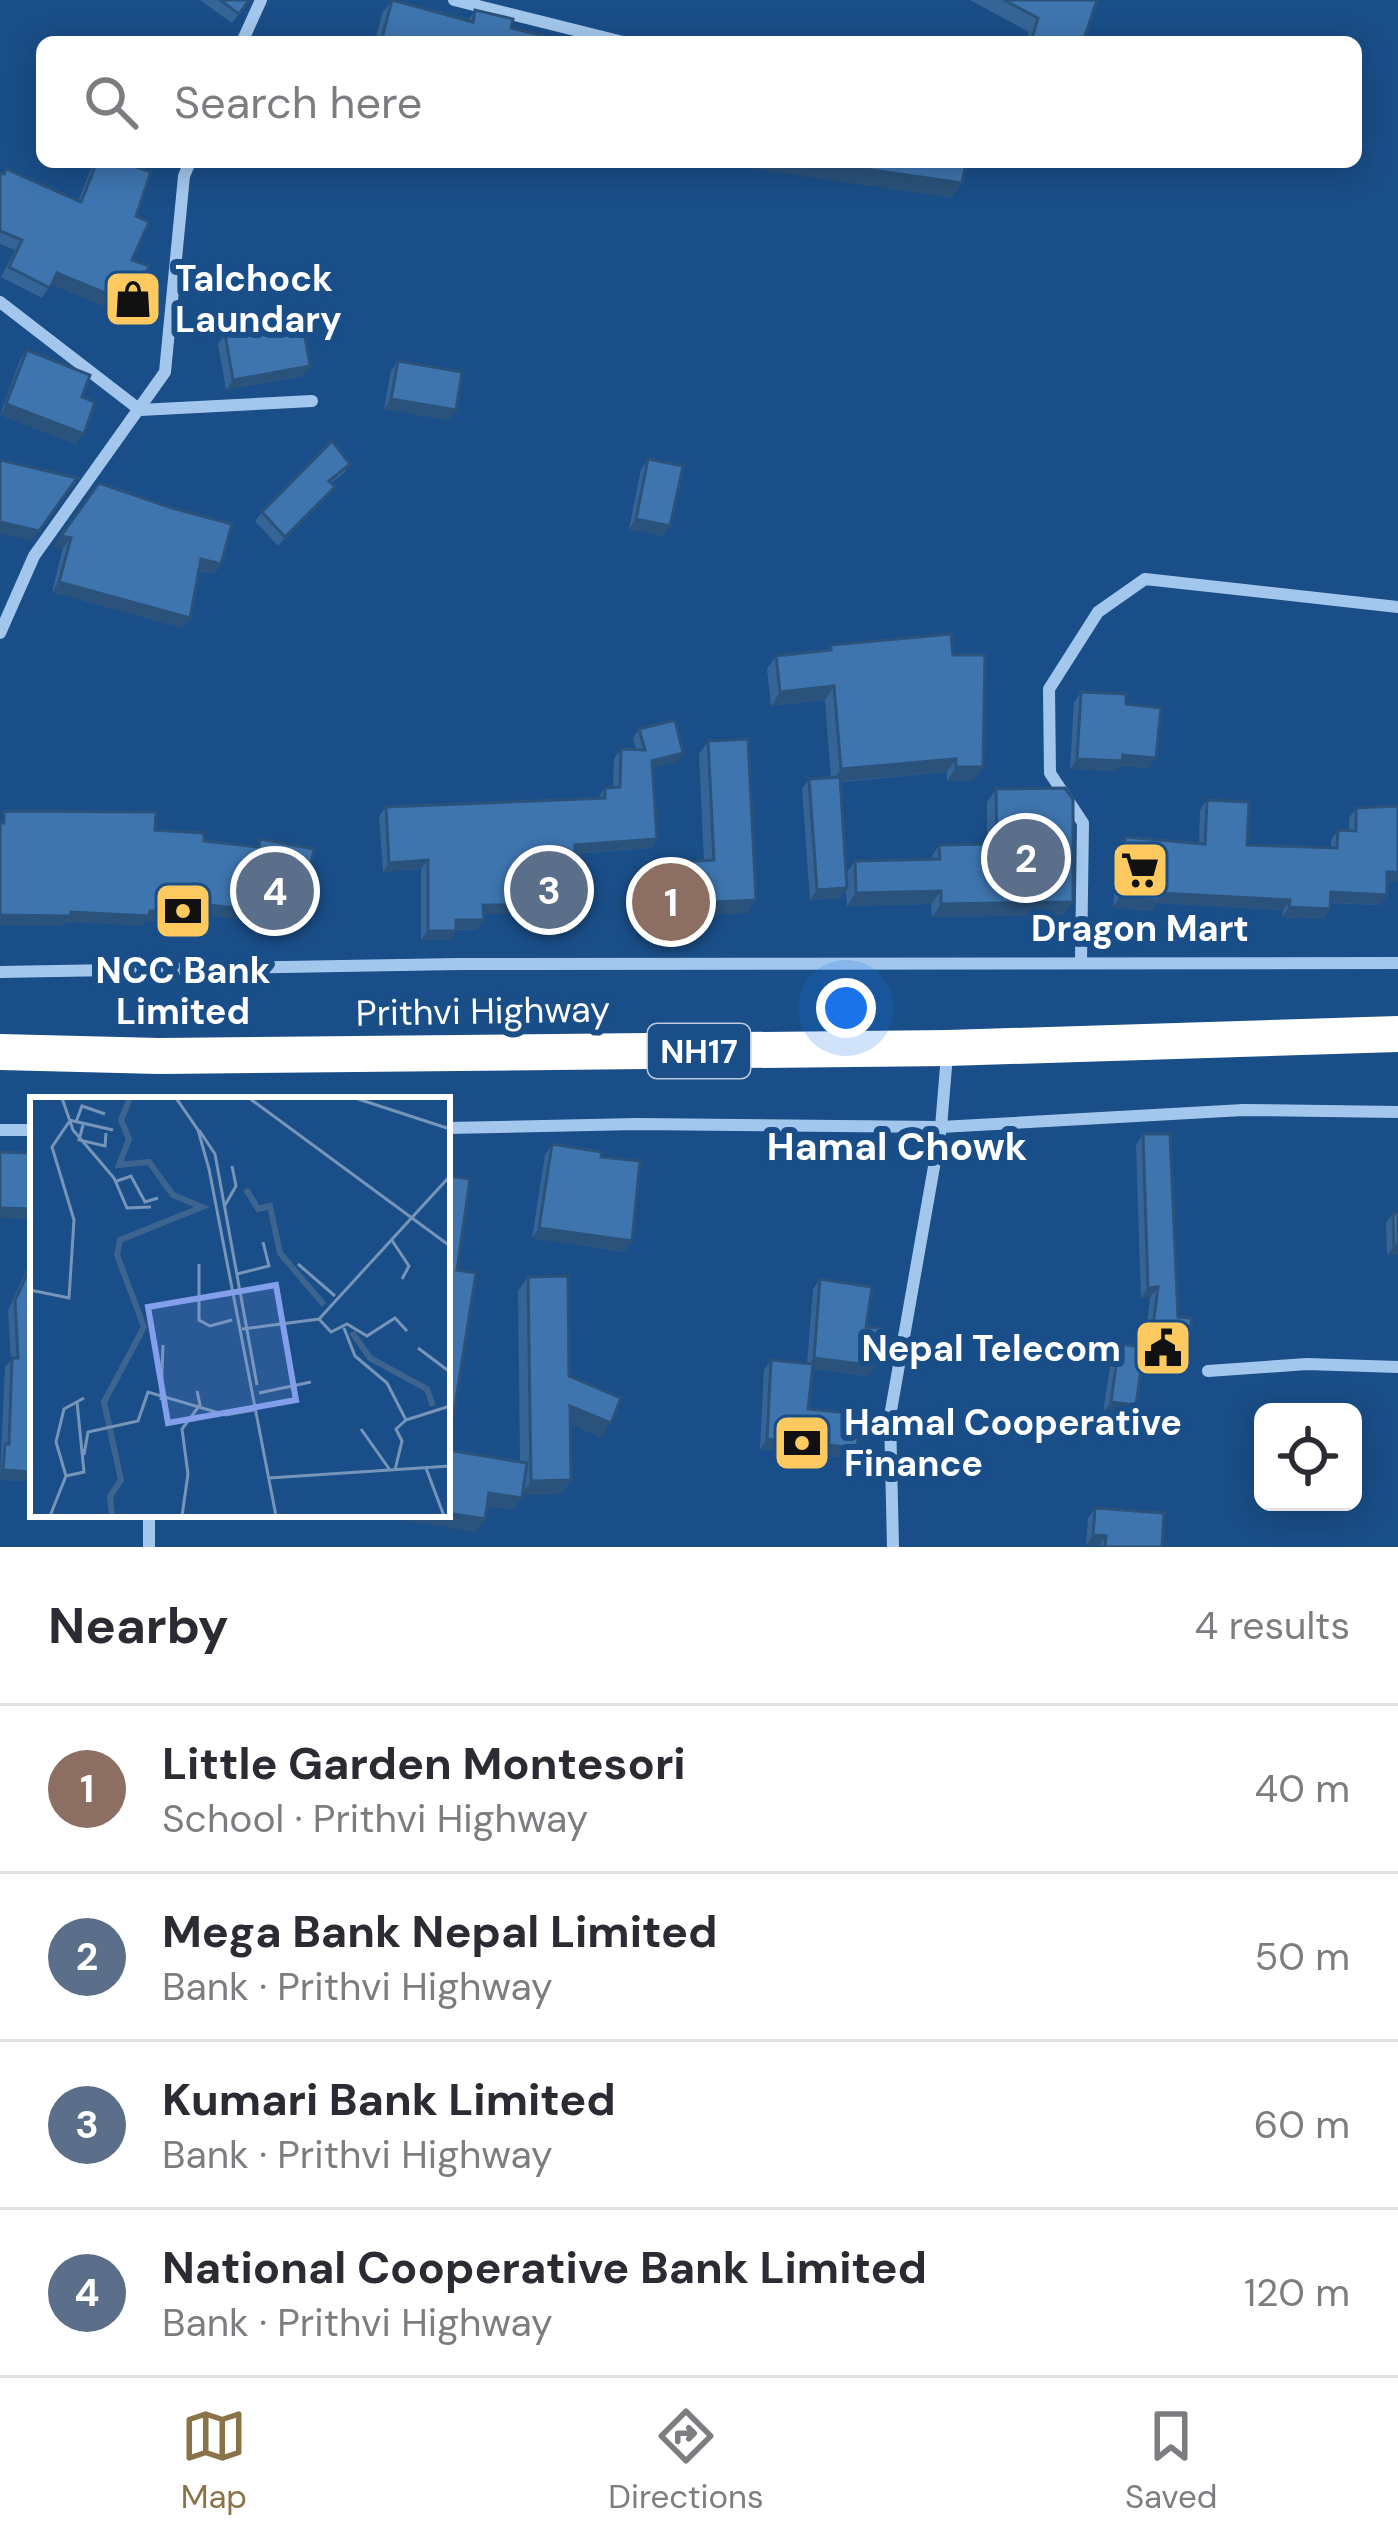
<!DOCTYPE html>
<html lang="en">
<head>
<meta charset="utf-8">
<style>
	body { margin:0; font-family:"DM Sans",sans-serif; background:#f7f7f7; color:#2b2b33 }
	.controls { position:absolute; right:36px; bottom:36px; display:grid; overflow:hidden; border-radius:18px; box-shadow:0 6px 30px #0003 }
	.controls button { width:108px; height:108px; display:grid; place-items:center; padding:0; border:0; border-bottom:3px solid #e1e1e2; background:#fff; color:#2b2b33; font:60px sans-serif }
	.you { position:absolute; left:846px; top:1008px; width:42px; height:42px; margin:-30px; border:9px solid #fff; border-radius:50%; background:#1a73e8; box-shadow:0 0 0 18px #1a73e833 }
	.badge { display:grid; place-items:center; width:78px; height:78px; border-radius:50%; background:#8a7347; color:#fff; font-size:39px; font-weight:700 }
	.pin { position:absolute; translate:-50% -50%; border:6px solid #fff; box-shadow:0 3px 12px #0006 }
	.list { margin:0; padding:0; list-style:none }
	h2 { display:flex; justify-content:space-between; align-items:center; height:156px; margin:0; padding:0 48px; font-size:51px }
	h2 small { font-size:39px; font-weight:400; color:#7c7c81 }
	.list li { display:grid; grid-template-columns:78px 1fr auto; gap:36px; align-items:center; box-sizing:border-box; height:168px; padding:0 48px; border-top:3px solid #e1e1e2 }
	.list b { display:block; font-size:45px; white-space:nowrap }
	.list p { margin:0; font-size:39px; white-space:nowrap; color:#7c7c81 }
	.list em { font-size:39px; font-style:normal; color:#7c7c81 }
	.icon { flex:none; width:66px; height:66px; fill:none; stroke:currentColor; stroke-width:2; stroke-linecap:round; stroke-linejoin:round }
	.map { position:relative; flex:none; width:1398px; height:1547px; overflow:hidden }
	.search { position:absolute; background:#fff; box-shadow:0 6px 30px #0003; left:36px; right:36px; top:36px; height:132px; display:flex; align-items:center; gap:30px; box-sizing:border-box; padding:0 42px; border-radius:18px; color:#7c7c81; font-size:45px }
	.sheet { height:828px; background:#fff }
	nav { display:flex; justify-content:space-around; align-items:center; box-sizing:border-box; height:168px; border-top:3px solid #e1e1e2; background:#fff; font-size:33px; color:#7c7c81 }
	nav a { display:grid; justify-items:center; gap:6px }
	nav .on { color:#8a7347 }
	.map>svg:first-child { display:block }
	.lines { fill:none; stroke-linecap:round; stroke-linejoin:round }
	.street { stroke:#a3c7ec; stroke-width:12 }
	.highway { stroke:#fff; stroke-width:36 }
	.wall { fill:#356596 }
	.shaded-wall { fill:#2b527a }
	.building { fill:#3e75af; stroke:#2b527a; stroke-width:3 }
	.labels { text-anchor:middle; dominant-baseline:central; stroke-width:12; stroke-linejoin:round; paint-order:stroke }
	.shield { fill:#1a4e88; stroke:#bacadb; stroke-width:3 }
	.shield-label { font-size:33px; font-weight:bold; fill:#fff }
	.poi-label { font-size:36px; font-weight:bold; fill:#fff; stroke:#1a4e88; text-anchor:start }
	.street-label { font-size:36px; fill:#fff; stroke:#1a4e88 }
	.neighbourhood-label { font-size:39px; font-weight:bold; fill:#fff; stroke:#1a4e88 }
	.inset-river { fill:none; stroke:#3d648e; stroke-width:6 }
	.inset-road { fill:none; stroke:#7695b8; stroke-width:3 }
	.view { fill:#839eea; fill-opacity:0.15; stroke:#839eea; stroke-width:6 }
	.inset-edge { fill:none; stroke:#fff; stroke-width:6 }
</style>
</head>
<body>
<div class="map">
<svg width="1398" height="1547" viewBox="0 0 1398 1547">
	<rect width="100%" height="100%" fill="#1a4e88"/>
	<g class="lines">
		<g class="street">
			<polyline points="454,0 623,42"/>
			<polyline points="242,42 261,0"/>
			<polyline points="0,302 140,410 312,401"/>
			<polyline points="0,633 34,556 165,372 184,176 190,162"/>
			<polyline points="1081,962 1083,823 1050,773 1049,689 1098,612 1145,579 1398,607"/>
			<polyline points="0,972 458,964 1398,963"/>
			<polyline points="447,1128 637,1124 941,1127 1243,1110 1398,1112"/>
			<polyline points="0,1130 33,1130"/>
			<polyline points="1208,1371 1307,1364 1398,1367"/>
			<polyline points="149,1514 149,1547"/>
			<polyline points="893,1547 890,1416 941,1127 947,1055"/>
		</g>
		<polyline class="highway" points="0,1052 159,1056 948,1048 1398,1034"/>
	</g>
	<g class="wall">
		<polygon points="200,0 249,0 232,23"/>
		<polygon points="392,0 468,21 475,10 511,28 561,41 565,36 591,42 375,42 382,14"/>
		<polygon points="970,0 1097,0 1083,42 1026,42 1029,32"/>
		<polygon points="94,162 123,162 136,216 132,260 134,305 126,315 51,284 42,298 1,277 15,250 0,244 0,172 78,201"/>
		<polygon points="225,334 310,366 303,376 226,390 218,344"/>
		<polygon points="27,350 82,397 76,444 0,415 20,360"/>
		<polygon points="398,361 449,420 384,409 391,371"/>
		<polygon points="648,459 663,536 629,529 641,469"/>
		<polygon points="350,464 344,473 331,483 335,487 328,496 278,546 255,521 262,512"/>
		<polygon points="99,483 221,564 214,574 199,571 190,618 183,628 52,592 63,548 54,546"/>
		<polygon points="831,645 953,655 973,781 947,781 947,772 841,782 846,874 855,861 930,860 939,845 987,844 987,802 996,789 1064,915 932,917 931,904 847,906 846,889 840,898 810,900 802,789 809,779 831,778 825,700 771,706 767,669 776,656 827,650"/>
		<polygon points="1081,692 1149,768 1119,766 1115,771 1070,769 1074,702"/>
		<polygon points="639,729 677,762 652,768 657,839 651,848 575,854 575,905 568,915 483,914 477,930 456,930 450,940 421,940 421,869 383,872 379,816 386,807 598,798 605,788 613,787 614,759 621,749 636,749 633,738"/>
		<polygon points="708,741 747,913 648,918 646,877 656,863 704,861 699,754"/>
		<polygon points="1207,800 1247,845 1331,848 1331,840 1338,830 1349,830 1349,818 1356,808 1398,806 1398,882 1387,882 1387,895 1380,905 1330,903 1330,909 1323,919 1282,917 1283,910 1157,903 1152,911 1113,907 1118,847 1125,837 1199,844 1200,810"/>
		<polygon points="1143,1134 1179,1373 1142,1368 1129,1415 1103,1412 1112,1354 1119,1344 1144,1347 1150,1298 1141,1298 1136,1145"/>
		<polygon points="552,1144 601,1157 625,1252 532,1238 545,1155"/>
		<polygon points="447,1176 457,1270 448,1450 520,1461 518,1291 528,1277 569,1376 601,1437 570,1424 571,1480 561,1494 522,1495 513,1510 487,1506 476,1532 397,1519 398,1514 447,1514"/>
		<polygon points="1393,1213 1398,1255 1387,1255 1386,1223"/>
		<polygon points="33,1255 33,1473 27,1481 0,1480 5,1367 11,1360 8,1311"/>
		<polygon points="820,1279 866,1327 875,1366 868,1376 813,1369 808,1409 857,1448 850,1458 760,1449 764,1370 771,1360 807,1364 813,1289"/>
		<polygon points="1095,1508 1162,1547 1086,1545 1088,1518"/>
	</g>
	<g class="shaded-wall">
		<polygon points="724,162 817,162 962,183 952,198 749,168"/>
		<polygon points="57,273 134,305 126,315 50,284"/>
		<polygon points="310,366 303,376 226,390 233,380"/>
		<polygon points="391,399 456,410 449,420 384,409"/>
		<polygon points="6,404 84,434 76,444 0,415"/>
		<polygon points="335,487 328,496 278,546 285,537"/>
		<polygon points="636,519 670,526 663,536 629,529"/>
		<polygon points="0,522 39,531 32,541 0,534"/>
		<polygon points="61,536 71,538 63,548 54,546"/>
		<polygon points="201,559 221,564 214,574 194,569"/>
		<polygon points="59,582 190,618 183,628 52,592"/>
		<polygon points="834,686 825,700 771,706 780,692"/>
		<polygon points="683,753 677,762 645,770 652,761"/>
		<polygon points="1123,755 1156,758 1149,768 1119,766 1115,771 1070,769 1077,759"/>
		<polygon points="956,759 947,772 831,782 841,769"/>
		<polygon points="956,767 983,767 973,781 947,781"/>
		<polygon points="657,839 651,848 568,854 575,845"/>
		<polygon points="428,860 421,869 383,872 389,863"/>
		<polygon points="1387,872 1398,872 1398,882 1380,882"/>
		<polygon points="847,888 840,898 810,900 817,890"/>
		<polygon points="246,889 304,899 297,910 239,899"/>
		<polygon points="941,891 931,904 847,906 856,893"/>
		<polygon points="1331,892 1387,895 1380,905 1324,902"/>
		<polygon points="1160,893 1290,900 1283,910 1157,903 1152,911 1113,907 1120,897"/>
		<polygon points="756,900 747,913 648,918 657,905"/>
		<polygon points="1073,902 1064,915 932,917 941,904"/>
		<polygon points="200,904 243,909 236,919 199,915 193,924 146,921 142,926 67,922 64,926 0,925 0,915 71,912 150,911"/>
		<polygon points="483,905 575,905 568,915 476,914"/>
		<polygon points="1289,907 1330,909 1323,919 1282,917"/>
		<polygon points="456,920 484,920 477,930 450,929"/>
		<polygon points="428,931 456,931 450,940 421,940"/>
		<polygon points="0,1208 33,1209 26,1219 0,1218"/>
		<polygon points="539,1228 632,1241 625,1252 532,1238"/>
		<polygon points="1394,1246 1398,1246 1398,1255 1387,1255"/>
		<polygon points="1158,1287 1150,1298 1141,1298 1148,1288"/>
		<polygon points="814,1358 875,1366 868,1376 806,1368"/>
		<polygon points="1149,1358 1186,1362 1179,1373 1142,1368"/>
		<polygon points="1111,1402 1136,1405 1129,1415 1103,1412"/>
		<polygon points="570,1406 611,1423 601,1437 560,1420"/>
		<polygon points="767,1439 857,1448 850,1458 760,1449"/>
		<polygon points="3,1470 33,1472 33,1473 27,1481 0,1480 0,1474"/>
		<polygon points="571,1480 561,1494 521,1495 531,1481"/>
		<polygon points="489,1493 522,1498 513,1510 480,1505"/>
		<polygon points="400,1514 447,1514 485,1519 476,1532 397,1519"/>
		<polygon points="1093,1535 1106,1536 1099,1546 1086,1545"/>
	</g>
	<g class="building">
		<polygon points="220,0 249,0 239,14"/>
		<polygon points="392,0 473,22 475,10 513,19 511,28 563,41 565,36 591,42 381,42"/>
		<polygon points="1004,0 1097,0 1083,42 1031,42 1038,18"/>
		<polygon points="97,162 123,162 151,172 136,216 149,222 132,260 149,266 134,305 57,273 50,288 9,267 22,240 0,231 0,173 4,174 6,169 81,202"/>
		<polygon points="817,162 966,162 962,183"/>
		<polygon points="302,320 310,366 233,380 225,334"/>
		<polygon points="27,350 90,375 82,397 95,402 84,434 6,404"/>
		<polygon points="398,361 462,372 456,410 391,399"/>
		<polygon points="332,441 350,464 329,481 335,487 285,537 262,512"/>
		<polygon points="648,459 683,466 670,526 636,519"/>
		<polygon points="0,460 77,478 39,531 0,522"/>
		<polygon points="99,483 172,508 232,524 221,564 201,559 190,618 59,582 71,538 61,536"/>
		<polygon points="951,634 953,655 985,655 983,767 956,767 956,759 841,769 834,686 780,692 776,656 831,650 831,645"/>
		<polygon points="1081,692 1126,694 1126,704 1161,708 1156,758 1123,755 1122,761 1077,759"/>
		<polygon points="675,720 683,753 652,761 657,839 575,845 575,905 483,905 484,920 456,920 456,931 428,931 428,860 389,863 386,807 605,798 605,788 620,787 621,749 645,750 639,729"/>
		<polygon points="748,739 756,900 657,905 656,863 714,860 708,741"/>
		<polygon points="840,777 847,888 817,890 809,779"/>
		<polygon points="1065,788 1073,799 1073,902 941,904 941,891 856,893 855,861 940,859 939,845 997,844 996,789"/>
		<polygon points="1207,800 1249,802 1247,845 1337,848 1338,830 1356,831 1356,808 1398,806 1398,872 1387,872 1387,895 1331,892 1330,909 1289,907 1290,900 1160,893 1159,901 1120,897 1125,837 1205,844"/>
		<polygon points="4,811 156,812 155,830 204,833 204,841 259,847 260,839 314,849 304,899 246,889 243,909 200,904 200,914 150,911 149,916 71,912 71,916 0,915 0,823 4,823"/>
		<polygon points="1143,1134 1170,1134 1178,1317 1192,1318 1186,1362 1149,1358 1158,1287 1148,1288"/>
		<polygon points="552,1144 602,1152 601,1157 640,1161 632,1241 539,1228"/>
		<polygon points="0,1152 33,1153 33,1209 0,1208"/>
		<polygon points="447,1176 470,1179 457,1270 476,1273 448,1450 527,1463 522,1498 489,1493 485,1519 447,1513"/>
		<polygon points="1393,1213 1398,1213 1398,1246 1394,1246"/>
		<polygon points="33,1260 33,1472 3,1470 5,1444 9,1444 12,1358 18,1358 15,1301"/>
		<polygon points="568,1276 569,1376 621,1398 611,1423 570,1406 571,1480 531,1481 528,1277"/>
		<polygon points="820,1279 872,1287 866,1327 880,1328 875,1366 814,1358"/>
		<polygon points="1119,1344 1144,1347 1136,1405 1111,1402"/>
		<polygon points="771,1360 813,1364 808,1409 860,1414 857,1448 767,1439"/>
		<polygon points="1095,1508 1164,1513 1162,1547 1105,1547 1106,1536 1093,1535"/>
	</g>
	<defs>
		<symbol id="shop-square" viewBox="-11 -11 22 22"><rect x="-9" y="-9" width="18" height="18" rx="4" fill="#feca5f" stroke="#1a4e88"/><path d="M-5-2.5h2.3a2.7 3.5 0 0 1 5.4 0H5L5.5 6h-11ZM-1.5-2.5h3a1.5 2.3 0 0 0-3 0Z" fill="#111"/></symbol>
		<symbol id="supermarket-square" viewBox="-11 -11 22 22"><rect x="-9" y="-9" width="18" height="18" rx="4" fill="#feca5f" stroke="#1a4e88"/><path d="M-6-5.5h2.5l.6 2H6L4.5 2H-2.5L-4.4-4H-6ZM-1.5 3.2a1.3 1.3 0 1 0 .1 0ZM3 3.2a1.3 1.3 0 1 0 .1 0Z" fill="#111"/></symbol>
		<symbol id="bank-square" viewBox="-11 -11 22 22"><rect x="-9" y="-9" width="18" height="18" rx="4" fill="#feca5f" stroke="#1a4e88"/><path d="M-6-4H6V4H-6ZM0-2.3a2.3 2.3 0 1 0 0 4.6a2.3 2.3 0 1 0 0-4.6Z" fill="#111"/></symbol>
		<symbol id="civic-square" viewBox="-11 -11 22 22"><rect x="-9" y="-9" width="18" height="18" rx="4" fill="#feca5f" stroke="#1a4e88"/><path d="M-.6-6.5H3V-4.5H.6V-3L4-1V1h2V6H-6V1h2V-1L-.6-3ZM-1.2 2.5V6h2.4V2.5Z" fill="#111"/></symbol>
	</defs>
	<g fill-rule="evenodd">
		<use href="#shop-square" x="100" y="266" width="66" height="66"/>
		<use href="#supermarket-square" x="1107" y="837" width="66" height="66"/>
		<use href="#bank-square" x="150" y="878" width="66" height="66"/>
		<use href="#civic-square" x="1130" y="1315" width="66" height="66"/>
		<use href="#bank-square" x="769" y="1410" width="66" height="66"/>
	</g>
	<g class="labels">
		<rect class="shield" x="648" y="1024" width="102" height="54" rx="9"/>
		<g class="shield-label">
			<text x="699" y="1051">NH17</text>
		</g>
		<g class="poi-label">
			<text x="175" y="278">Talchock<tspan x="175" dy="41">Laundary</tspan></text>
			<text x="1140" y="928" text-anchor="middle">Dragon Mart</text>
			<text x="183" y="970" text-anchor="middle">NCC Bank<tspan x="183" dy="41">Limited</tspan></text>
			<text x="1121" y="1348" text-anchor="end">Nepal Telecom</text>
			<text x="844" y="1422">Hamal Cooperative<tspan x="844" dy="41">Finance</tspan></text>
		</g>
		<g class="street-label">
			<text transform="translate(483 1011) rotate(-1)">Prithvi Highway</text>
		</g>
		<g class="neighbourhood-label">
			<text x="897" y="1146">Hamal Chowk</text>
		</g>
	</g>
	<g transform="translate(30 1097)">
		<rect width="420" height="420" fill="#1a4e88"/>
		<path class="inset-river" d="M216,92L228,112L240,109L250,156L294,208M322,235L340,261L397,292L403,309M82,419L80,399L91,383L74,305L114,230L87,158L90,143L172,110L143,98L119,65L89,68L99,42L91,23L100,1"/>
		<path class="inset-road" d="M32,1L43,33L84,81L97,111L121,110M146,1L168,33L179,72L246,419M219,1L420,149M325,1L420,32M39,23L83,33M46,25L52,9L75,17M53,28L49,43L75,49L76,36M169,33L185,57L227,288M87,84L101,79L115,105L128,101M194,110L206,89L202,69M361,142L379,169L372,182M169,167V223L180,229L202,223M268,167L305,199M207,177L239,169L233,145M0,193L39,201L44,123L22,50L39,25M289,222L301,235L317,227L337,239L365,221L377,234M314,231L325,259L357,286L376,323L366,332L372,344L365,373M212,232L289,222L420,79M388,251L420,275M229,296L281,285M131,303L133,248M376,323L420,309M331,332L360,373M54,358L58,335L108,324L118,295L196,318L224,313M396,371L414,419M36,379L54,375L47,305M239,381L420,369M20,419L36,379L26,345L34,312L54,301M152,419L158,377L152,332L170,308L167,294"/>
		<path class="view" d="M246,188L266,303L138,326L118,210Z"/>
		<rect width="420" height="420" class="inset-edge"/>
	</g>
</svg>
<div class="controls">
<button><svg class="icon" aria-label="locate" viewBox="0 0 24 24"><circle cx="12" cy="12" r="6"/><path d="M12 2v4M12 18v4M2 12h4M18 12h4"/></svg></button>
</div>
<div class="you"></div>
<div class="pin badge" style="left:671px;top:902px;background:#8d6e63">1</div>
<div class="pin badge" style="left:1026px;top:858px;background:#5c6f8a">2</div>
<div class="pin badge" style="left:549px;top:890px;background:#5c6f8a">3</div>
<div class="pin badge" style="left:275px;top:891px;background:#5c6f8a">4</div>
<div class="search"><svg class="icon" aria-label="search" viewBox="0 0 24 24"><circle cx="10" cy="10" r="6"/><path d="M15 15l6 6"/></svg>Search here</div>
</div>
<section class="sheet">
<h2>Nearby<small>4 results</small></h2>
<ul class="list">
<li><span class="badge" style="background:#8d6e63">1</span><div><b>Little Garden Montesori</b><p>School · Prithvi Highway</p></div><em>40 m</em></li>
<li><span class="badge" style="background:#5c6f8a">2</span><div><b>Mega Bank Nepal Limited</b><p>Bank · Prithvi Highway</p></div><em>50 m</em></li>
<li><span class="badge" style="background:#5c6f8a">3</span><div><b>Kumari Bank Limited</b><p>Bank · Prithvi Highway</p></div><em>60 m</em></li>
<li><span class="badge" style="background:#5c6f8a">4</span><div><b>National Cooperative Bank Limited</b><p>Bank · Prithvi Highway</p></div><em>120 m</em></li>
</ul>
</section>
<nav>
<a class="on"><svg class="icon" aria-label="map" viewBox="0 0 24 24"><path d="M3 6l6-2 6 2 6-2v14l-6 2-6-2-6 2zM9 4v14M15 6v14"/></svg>Map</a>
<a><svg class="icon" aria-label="directions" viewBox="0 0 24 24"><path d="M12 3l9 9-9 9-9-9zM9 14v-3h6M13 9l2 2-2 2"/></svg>Directions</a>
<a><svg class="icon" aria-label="saved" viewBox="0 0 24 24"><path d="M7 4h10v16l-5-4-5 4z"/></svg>Saved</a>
</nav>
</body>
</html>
